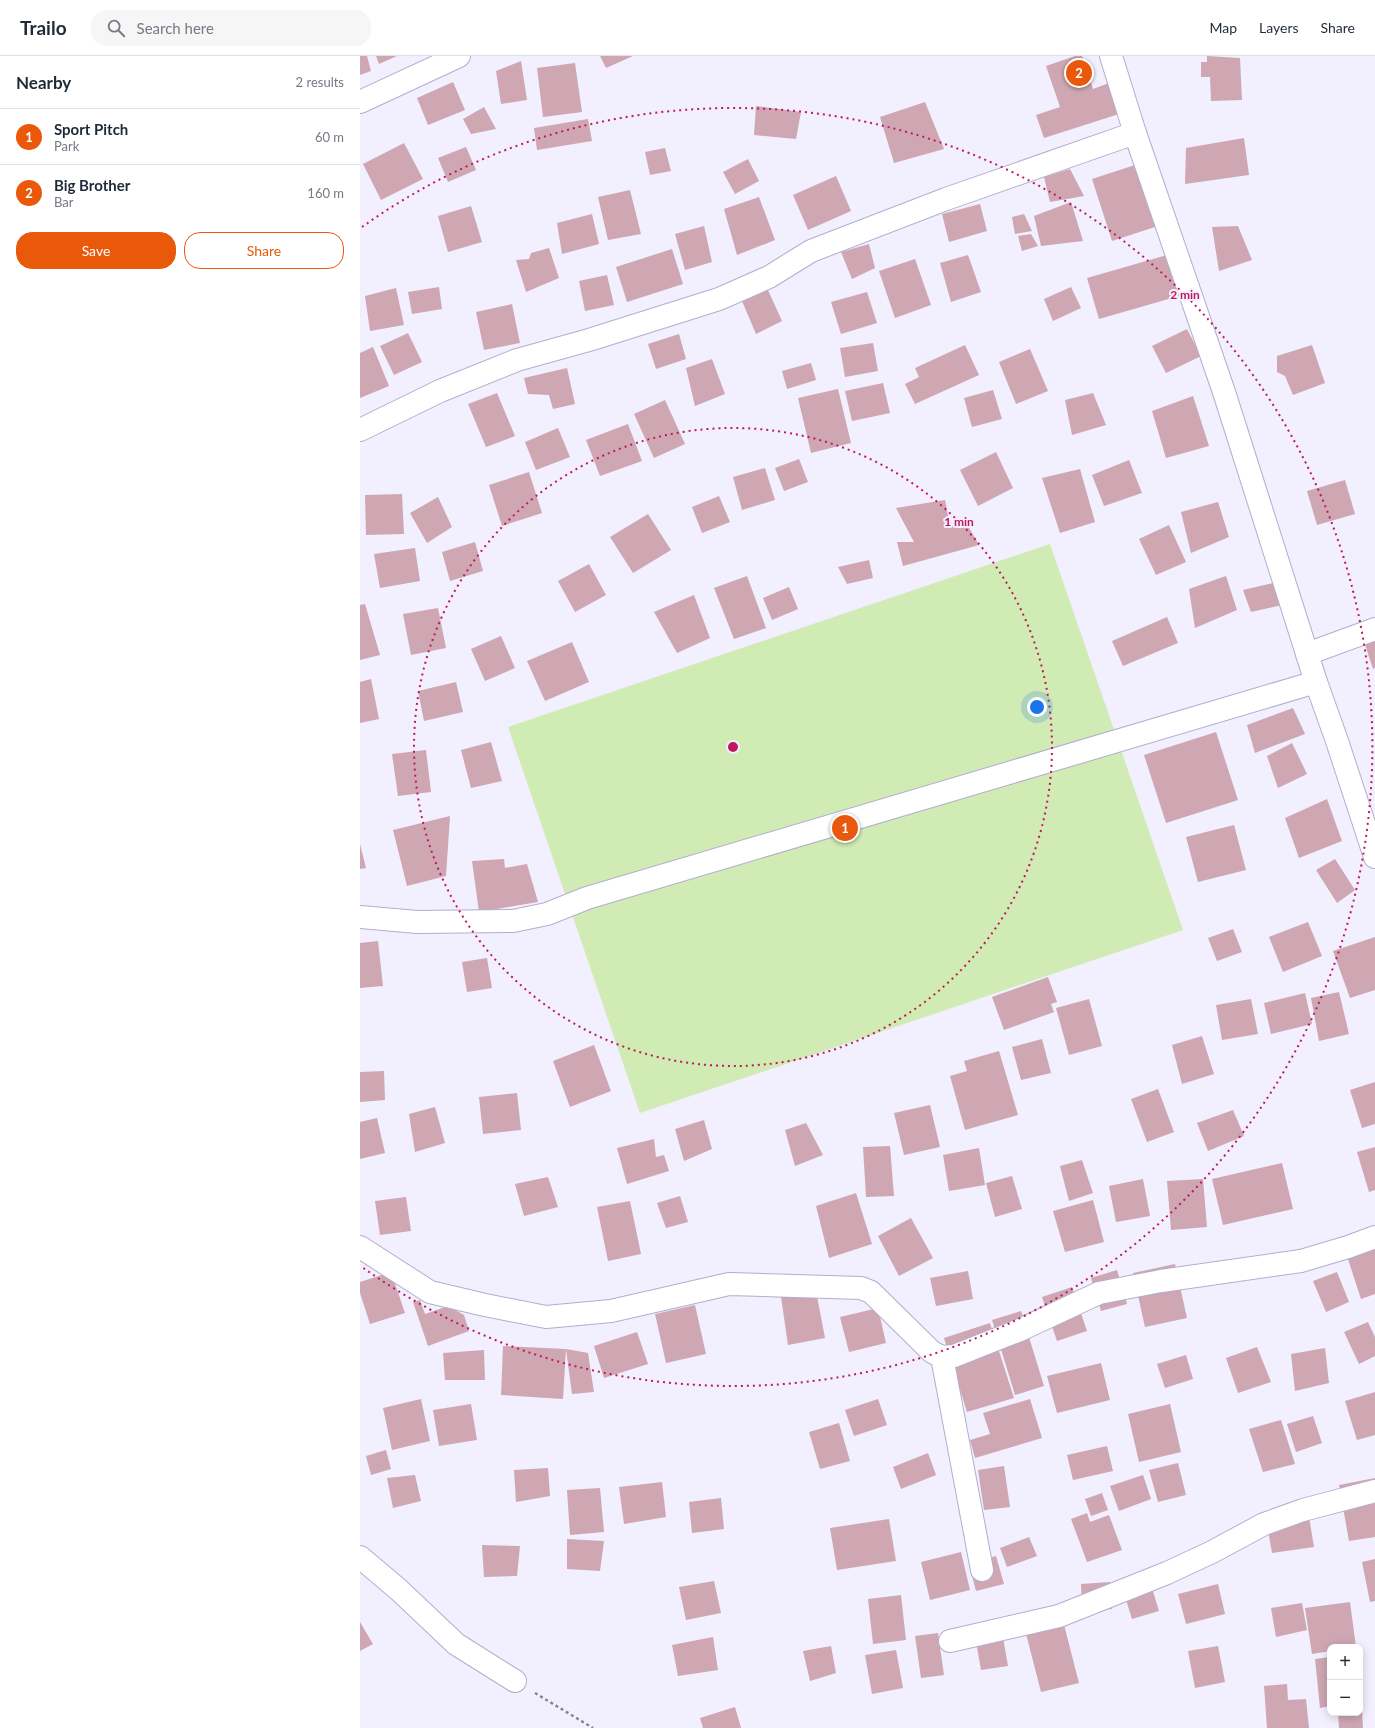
<!DOCTYPE html>
<html lang="en">
<head>
<meta charset="utf-8">
<style>
	body { margin:0; font-family:Lato,sans-serif; background:#f6f6f7; color:#1f2937 }
	.controls { position:absolute; right:12px; bottom:12px; display:grid; overflow:hidden; border-radius:8px; box-shadow:0 2px 10px #0003 }
	.controls button { width:36px; height:36px; display:grid; place-items:center; padding:0; border:0; border-bottom:1px solid #e0e1e3; background:#fff; color:#1f2937; font:20px sans-serif }
	.you { position:absolute; left:677px; top:651px; width:14px; height:14px; margin:-10px; border:3px solid #fff; border-radius:50%; background:#1a73e8; box-shadow:0 0 0 6px #1a73e833 }
	.badge { display:grid; place-items:center; width:26px; height:26px; border-radius:50%; background:#ea580c; color:#fff; font-size:13px; font-weight:700 }
	.pin { position:absolute; translate:-50% -50%; border:2px solid #fff; box-shadow:0 1px 4px #0006 }
	.list { margin:0; padding:0; list-style:none }
	h2 { display:flex; justify-content:space-between; align-items:center; height:52px; margin:0; padding:0 16px; font-size:17px }
	h2 small { font-size:13px; font-weight:400; color:#747a83 }
	.list li { display:grid; grid-template-columns:26px 1fr auto; gap:12px; align-items:center; box-sizing:border-box; height:56px; padding:0 16px; border-top:1px solid #e0e1e3 }
	.list b { display:block; font-size:15px; white-space:nowrap }
	.list p { margin:0; font-size:13px; white-space:nowrap; color:#747a83 }
	.list em { font-size:13px; font-style:normal; color:#747a83 }
	.actions { display:flex; gap:8px; padding:12px 16px }
	.actions a { flex:1; padding:9px 0; border:1px solid #ea580c; border-radius:16px; text-align:center; font-size:14px; color:#ea580c }
	.actions .main { background:#ea580c; color:#fff }
	.icon { flex:none; width:22px; height:22px; fill:none; stroke:currentColor; stroke-width:2; stroke-linecap:round; stroke-linejoin:round }
	.map { position:relative; flex:none; width:1015px; height:1672px; overflow:hidden }
	header { display:flex; align-items:center; gap:24px; box-sizing:border-box; height:56px; padding:0 20px; background:#fff; border-bottom:1px solid #e0e1e3 }
	header strong { font-size:19px }
	nav { display:flex; gap:22px; margin-inline-start:auto; font-size:14px }
	.search { width:280px; height:36px; background:#f6f6f7; display:flex; align-items:center; gap:10px; box-sizing:border-box; padding:0 14px; border-radius:16px; color:#747a83; font-size:15px }
	main { display:flex }
	aside { flex:1; background:#fff }
	.map>svg:first-child { display:block }
	.green { fill:#d1ebb4 }
	.building { fill:#cea7b3 }
	.lines { fill:none; stroke-linecap:round; stroke-linejoin:round }
	.minor-casing { stroke:#b4adcf; stroke-width:24 }
	.path { stroke:#868390; stroke-width:2.5; stroke-dasharray:3 3; stroke-linecap:butt }
	.minor { stroke:#fff; stroke-width:22 }
	.ring { fill:none; stroke:#c2185b; stroke-width:2; stroke-dasharray:2 4 }
	.centre { fill:#c2185b; stroke:#f2effe; stroke-width:2 }
	.ring-label { font-size:12px; text-anchor:middle; font-weight:bold; fill:#c2185b; stroke:#f2effe; stroke-width:4; stroke-linejoin:round; paint-order:stroke }
</style>
</head>
<body>
<header>
<strong>Trailo</strong>
<div class="search"><svg class="icon" aria-label="search" viewBox="0 0 24 24"><circle cx="10" cy="10" r="6"/><path d="M15 15l6 6"/></svg>Search here</div>
<nav><a>Map</a><a>Layers</a><a>Share</a></nav>
</header>
<main>
<aside>
<h2>Nearby<small>2 results</small></h2>
<ul class="list">
<li><span class="badge">1</span><div><b>Sport Pitch</b><p>Park</p></div><em>60 m</em></li>
<li><span class="badge">2</span><div><b>Big Brother</b><p>Bar</p></div><em>160 m</em></li>
</ul>
<div class="actions"><a class="main">Save</a><a>Share</a></div>
</aside>
<div class="map">
<svg width="1015" height="1672" viewBox="0 0 1015 1672">
	<rect width="100%" height="100%" fill="#f2effe"/>
	<polygon class="green" points="690,488 823,874 280,1057 148,671"/>
	<g class="building">
		<polygon points="0,0 7,0 11,15 0,19"/>
		<polygon points="16,0 37,0 19,8"/>
		<polygon points="240,0 273,0 246,12"/>
		<polygon points="715,0 722,0 733,33 749,27 759,58 684,82 676,59 700,51 686,10"/>
		<polygon points="847,0 880,2 882,44 851,45 850,21 841,21 841,6 847,6"/>
		<polygon points="161,5 167,44 141,48 136,15"/>
		<polygon points="215,7 222,56 183,61 177,12"/>
		<polygon points="93,26 105,54 68,69 57,42"/>
		<polygon points="565,46 584,93 534,107 520,61"/>
		<polygon points="396,50 441,56 436,83 394,79"/>
		<polygon points="124,51 136,73 111,78 103,63"/>
		<polygon points="228,63 232,85 177,94 174,72"/>
		<polygon points="884,82 889,119 825,128 826,92"/>
		<polygon points="44,87 63,123 21,144 3,108"/>
		<polygon points="106,91 116,114 88,126 78,102"/>
		<polygon points="305,92 311,115 290,119 285,96"/>
		<polygon points="388,103 399,125 375,138 363,116"/>
		<polygon points="778,108 798,170 752,185 732,123"/>
		<polygon points="710,113 724,140 690,146 684,121"/>
		<polygon points="476,120 491,155 448,174 433,139"/>
		<polygon points="270,134 281,178 248,184 238,141"/>
		<polygon points="399,141 415,184 377,199 364,153"/>
		<polygon points="711,146 723,185 681,190 674,160"/>
		<polygon points="620,148 627,175 589,186 582,158"/>
		<polygon points="111,150 122,186 88,196 78,160"/>
		<polygon points="232,158 239,188 202,198 197,167"/>
		<polygon points="664,158 672,175 655,178 652,161"/>
		<polygon points="344,170 352,206 325,214 315,178"/>
		<polygon points="878,170 892,204 859,215 852,171"/>
		<polygon points="671,178 678,190 662,195 658,180"/>
		<polygon points="509,188 515,212 492,223 481,196"/>
		<polygon points="189,192 199,222 166,236 156,204 169,203 171,197"/>
		<polygon points="312,193 323,228 267,246 256,211"/>
		<polygon points="608,199 621,236 591,246 580,207"/>
		<polygon points="807,199 819,240 739,263 727,222"/>
		<polygon points="555,203 571,249 535,262 519,215"/>
		<polygon points="247,219 254,249 225,255 219,225"/>
		<polygon points="79,231 82,253 52,258 48,236"/>
		<polygon points="711,231 721,252 693,265 684,243"/>
		<polygon points="36,232 44,269 10,275 5,240"/>
		<polygon points="407,232 422,265 396,278 382,245"/>
		<polygon points="507,236 517,267 481,278 471,246"/>
		<polygon points="152,248 160,287 124,294 116,256"/>
		<polygon points="827,273 841,300 806,317 792,290"/>
		<polygon points="48,277 62,306 34,319 20,290"/>
		<polygon points="319,278 326,303 296,313 288,288"/>
		<polygon points="513,287 518,315 485,321 480,292"/>
		<polygon points="605,289 619,319 555,348 545,328 559,321 555,312"/>
		<polygon points="952,289 965,327 933,339 925,320 917,316 917,300"/>
		<polygon points="13,291 29,330 0,342 0,297"/>
		<polygon points="670,293 688,335 656,348 639,306"/>
		<polygon points="352,303 365,338 335,350 326,312"/>
		<polygon points="451,307 456,324 427,333 422,315"/>
		<polygon points="207,312 215,348 193,353 189,339 168,338 164,322"/>
		<polygon points="523,327 530,357 492,365 485,335"/>
		<polygon points="478,333 491,387 451,397 438,342"/>
		<polygon points="633,334 642,363 612,371 604,342"/>
		<polygon points="137,337 155,380 126,391 108,348"/>
		<polygon points="733,337 746,369 712,379 705,344"/>
		<polygon points="833,340 849,390 806,402 792,355"/>
		<polygon points="305,344 325,388 294,402 274,358"/>
		<polygon points="268,368 282,405 240,420 226,384"/>
		<polygon points="198,372 210,401 176,414 165,386"/>
		<polygon points="636,396 653,432 618,450 600,414"/>
		<polygon points="439,403 448,426 424,435 415,412"/>
		<polygon points="769,404 782,437 744,450 732,419"/>
		<polygon points="405,412 415,444 382,454 373,421"/>
		<polygon points="720,413 735,466 700,477 682,422"/>
		<polygon points="169,416 182,457 142,470 129,429"/>
		<polygon points="985,424 995,458 957,469 947,435"/>
		<polygon points="42,438 44,478 6,479 5,439"/>
		<polygon points="359,440 370,466 342,477 332,451"/>
		<polygon points="78,441 92,471 67,487 50,457"/>
		<polygon points="585,444 590,470 607,468 619,489 543,510 537,486 554,486 536,452"/>
		<polygon points="858,446 869,481 831,497 821,456"/>
		<polygon points="288,458 311,494 273,517 250,481"/>
		<polygon points="809,469 826,506 796,519 779,483"/>
		<polygon points="115,486 123,515 90,525 82,496"/>
		<polygon points="55,492 60,525 20,532 14,498"/>
		<polygon points="509,504 513,522 487,528 478,511"/>
		<polygon points="229,508 246,539 215,556 198,525"/>
		<polygon points="387,520 406,572 374,583 354,532"/>
		<polygon points="866,520 877,554 835,572 829,533"/>
		<polygon points="917,526 922,549 891,556 883,534"/>
		<polygon points="429,531 438,553 412,564 403,542"/>
		<polygon points="334,539 350,582 317,597 294,556"/>
		<polygon points="5,548 20,599 0,604 0,549"/>
		<polygon points="78,552 86,592 51,599 43,558"/>
		<polygon points="807,561 818,587 763,610 752,585"/>
		<polygon points="1015,569 1015,612 1013,613 1000,573"/>
		<polygon points="141,580 155,612 125,625 111,593"/>
		<polygon points="212,586 229,626 185,645 167,605"/>
		<polygon points="11,623 19,663 0,667 0,626"/>
		<polygon points="96,626 103,656 64,665 58,635"/>
		<polygon points="933,652 945,678 895,697 887,669"/>
		<polygon points="856,676 878,744 806,767 784,699"/>
		<polygon points="131,686 142,725 111,732 101,694"/>
		<polygon points="932,687 947,718 918,732 907,700"/>
		<polygon points="66,694 71,736 38,740 32,698"/>
		<polygon points="967,743 982,785 939,802 925,762"/>
		<polygon points="90,760 86,820 47,830 33,774"/>
		<polygon points="874,769 886,814 838,826 826,781"/>
		<polygon points="0,788 6,812 0,813"/>
		<polygon points="144,803 145,812 167,808 178,846 119,856 112,805"/>
		<polygon points="975,803 995,834 977,847 956,814"/>
		<polygon points="948,866 962,900 923,916 909,881"/>
		<polygon points="873,873 882,896 857,905 848,882"/>
		<polygon points="1015,881 1015,934 990,942 973,895"/>
		<polygon points="18,885 23,930 0,932 0,887"/>
		<polygon points="127,902 132,932 107,936 102,906"/>
		<polygon points="688,921 697,946 691,948 694,956 644,974 632,941"/>
		<polygon points="979,936 989,978 959,985 951,942"/>
		<polygon points="945,937 952,968 911,978 904,947"/>
		<polygon points="729,943 742,990 709,999 696,952"/>
		<polygon points="891,943 898,978 862,984 856,949"/>
		<polygon points="842,980 854,1018 822,1028 812,989"/>
		<polygon points="682,983 691,1017 661,1024 652,991"/>
		<polygon points="234,989 251,1035 210,1051 193,1005"/>
		<polygon points="639,995 658,1059 605,1074 590,1020 607,1015 604,1005"/>
		<polygon points="24,1015 25,1044 0,1046 0,1016"/>
		<polygon points="1015,1026 1015,1068 1002,1072 990,1034"/>
		<polygon points="798,1033 814,1076 787,1086 771,1043"/>
		<polygon points="157,1037 161,1074 123,1078 119,1041"/>
		<polygon points="570,1049 580,1091 544,1099 534,1057"/>
		<polygon points="75,1051 85,1087 55,1096 49,1058"/>
		<polygon points="873,1054 884,1080 848,1095 837,1067"/>
		<polygon points="17,1062 25,1097 0,1103 0,1066"/>
		<polygon points="344,1064 352,1093 324,1105 315,1073"/>
		<polygon points="446,1067 463,1099 435,1110 425,1074"/>
		<polygon points="294,1083 296,1101 304,1099 309,1115 267,1128 257,1092"/>
		<polygon points="530,1090 534,1140 506,1141 503,1091"/>
		<polygon points="1015,1091 1015,1134 1009,1136 997,1096"/>
		<polygon points="619,1092 625,1129 589,1135 583,1099"/>
		<polygon points="722,1104 733,1137 709,1145 700,1110"/>
		<polygon points="922,1107 933,1153 863,1169 852,1123"/>
		<polygon points="652,1120 662,1153 635,1161 626,1127"/>
		<polygon points="188,1121 198,1151 164,1160 155,1128"/>
		<polygon points="783,1123 790,1160 756,1166 749,1130"/>
		<polygon points="843,1123 847,1171 811,1174 807,1125"/>
		<polygon points="496,1137 512,1188 469,1202 456,1150"/>
		<polygon points="320,1140 328,1166 306,1172 297,1147"/>
		<polygon points="46,1141 51,1175 20,1179 15,1145"/>
		<polygon points="733,1144 744,1186 705,1196 693,1155"/>
		<polygon points="270,1145 281,1198 248,1205 237,1151"/>
		<polygon points="551,1162 573,1202 539,1220 518,1180"/>
		<polygon points="1015,1182 1015,1238 1001,1243 984,1191"/>
		<polygon points="815,1208 827,1262 785,1271 773,1217"/>
		<polygon points="757,1214 767,1248 741,1255 731,1222"/>
		<polygon points="608,1215 613,1243 576,1250 570,1222"/>
		<polygon points="31,1216 45,1257 10,1268 0,1237 0,1226"/>
		<polygon points="977,1216 989,1246 966,1256 953,1225"/>
		<polygon points="712,1231 727,1275 697,1285 682,1241"/>
		<polygon points="456,1235 465,1282 428,1289 421,1241"/>
		<polygon points="60,1244 65,1258 88,1250 104,1259 109,1275 68,1290 53,1246"/>
		<polygon points="335,1249 346,1298 306,1307 295,1258"/>
		<polygon points="518,1252 526,1287 489,1296 480,1261"/>
		<polygon points="661,1255 684,1330 655,1339 632,1264"/>
		<polygon points="1008,1266 1015,1281 1015,1300 999,1308 984,1276"/>
		<polygon points="630,1267 654,1342 607,1356 584,1282"/>
		<polygon points="277,1276 288,1308 244,1322 234,1290"/>
		<polygon points="143,1290 206,1293 203,1343 141,1339"/>
		<polygon points="897,1291 911,1326 878,1337 866,1302"/>
		<polygon points="965,1292 969,1327 935,1335 931,1298"/>
		<polygon points="206,1293 228,1297 234,1336 212,1338"/>
		<polygon points="124,1294 125,1324 85,1324 83,1297"/>
		<polygon points="826,1299 833,1323 805,1332 797,1308"/>
		<polygon points="741,1307 750,1344 697,1357 687,1320"/>
		<polygon points="1015,1336 1015,1379 997,1384 985,1345"/>
		<polygon points="61,1343 70,1385 32,1394 23,1352"/>
		<polygon points="518,1343 527,1369 494,1380 485,1354"/>
		<polygon points="670,1343 682,1382 615,1402 610,1384 630,1378 623,1357"/>
		<polygon points="111,1348 117,1384 79,1390 73,1354"/>
		<polygon points="810,1348 821,1396 779,1406 768,1358"/>
		<polygon points="953,1360 962,1387 936,1396 927,1368"/>
		<polygon points="921,1364 935,1408 903,1416 889,1373"/>
		<polygon points="479,1367 490,1405 460,1413 449,1376"/>
		<polygon points="747,1390 753,1415 713,1424 707,1399"/>
		<polygon points="26,1394 31,1413 11,1419 6,1400"/>
		<polygon points="568,1397 576,1419 541,1433 533,1411"/>
		<polygon points="818,1407 826,1439 798,1446 789,1414"/>
		<polygon points="644,1410 650,1451 624,1454 618,1414"/>
		<polygon points="188,1412 190,1440 156,1446 154,1414"/>
		<polygon points="55,1419 61,1445 33,1452 27,1422"/>
		<polygon points="783,1419 791,1443 759,1455 750,1430"/>
		<polygon points="1015,1422 1015,1481 989,1485 979,1429"/>
		<polygon points="302,1426 306,1461 264,1468 259,1431"/>
		<polygon points="240,1432 244,1476 210,1479 207,1434"/>
		<polygon points="742,1437 748,1454 731,1460 725,1443"/>
		<polygon points="361,1442 364,1473 332,1477 329,1446"/>
		<polygon points="947,1449 954,1491 912,1497 905,1456"/>
		<polygon points="727,1457 730,1466 749,1459 762,1494 727,1506 711,1463"/>
		<polygon points="529,1463 536,1505 477,1514 470,1472"/>
		<polygon points="669,1481 677,1500 647,1511 640,1492"/>
		<polygon points="207,1483 244,1485 240,1515 207,1513"/>
		<polygon points="122,1489 160,1490 157,1520 124,1521"/>
		<polygon points="601,1496 610,1534 570,1544 561,1506"/>
		<polygon points="636,1500 644,1528 616,1535 609,1508"/>
		<polygon points="1015,1503 1015,1545 1010,1546 1002,1506"/>
		<polygon points="788,1519 799,1555 772,1563 761,1528"/>
		<polygon points="354,1525 361,1557 326,1564 319,1531"/>
		<polygon points="750,1526 752,1553 722,1555 721,1528"/>
		<polygon points="858,1528 865,1558 826,1568 818,1538"/>
		<polygon points="541,1539 546,1584 513,1588 508,1543"/>
		<polygon points="990,1546 996,1591 970,1591 970,1595 952,1598 945,1552"/>
		<polygon points="942,1547 947,1574 916,1581 911,1552"/>
		<polygon points="702,1561 719,1627 681,1636 664,1570"/>
		<polygon points="0,1566 13,1588 0,1595"/>
		<polygon points="641,1570 648,1610 621,1614 614,1574"/>
		<polygon points="578,1577 584,1619 561,1622 555,1580"/>
		<polygon points="353,1581 358,1614 318,1620 312,1589"/>
		<polygon points="471,1590 476,1617 450,1625 443,1595"/>
		<polygon points="858,1590 865,1626 835,1632 828,1595"/>
		<polygon points="536,1594 543,1632 512,1638 505,1599"/>
		<polygon points="970,1601 970,1650 960,1652 955,1603"/>
		<polygon points="927,1628 928,1644 946,1643 949,1672 907,1672 904,1630"/>
		<polygon points="375,1651 381,1672 343,1672 340,1662"/>
		<polygon points="1000,1654 1002,1654 1003,1672 979,1672 978,1657 1000,1657"/>
	</g>
	<g class="lines">
		<defs>
			<g id="minor">
				<polyline points="751,0 775,77 864,336 956,626 977,685 1015,801"/>
				<polyline points="0,46 99,0"/>
				<polyline points="0,374 80,335 157,304 229,284 359,243 409,221 451,195 586,143 775,77"/>
				<polyline points="947,598 1015,573"/>
				<polyline points="0,861 57,866 153,865 187,858 227,842 956,626"/>
				<polyline points="0,1191 70,1236 125,1249 186,1261 251,1255 369,1228 501,1232 511,1236 572,1296 582,1301 594,1300 660,1274 739,1237 801,1225 941,1205 988,1191 1015,1181"/>
				<polyline points="582,1301 622,1514"/>
				<polyline points="0,1501 39,1534 96,1588 155,1625"/>
				<polyline points="590,1585 699,1560 807,1517 852,1496 904,1468 943,1454 1015,1435"/>
			</g>
		</defs>
		<use href="#minor" class="minor-casing"/>
		<polyline class="path" points="175,1637 233,1672"/>
		<use href="#minor" class="minor"/>
	</g>
	<g class="ring">
		<circle cx="373" cy="691" r="319"/>
		<path d="M2 171A639 639 0 1 1 2 1211"/>
	</g>
	<circle cx="373" cy="691" r="6" class="centre"/>
	<g class="ring-label">
		<text x="825" y="243">2 min</text>
		<text x="599" y="470">1 min</text>
	</g>
</svg>
<div class="controls">
<button>+</button>
<button>−</button>
</div>
<div class="you"></div>
<div class="pin badge" style="left:485px;top:772px">1</div>
<div class="pin badge" style="left:719px;top:17px">2</div>
</div>
</main>
</body>
</html>
